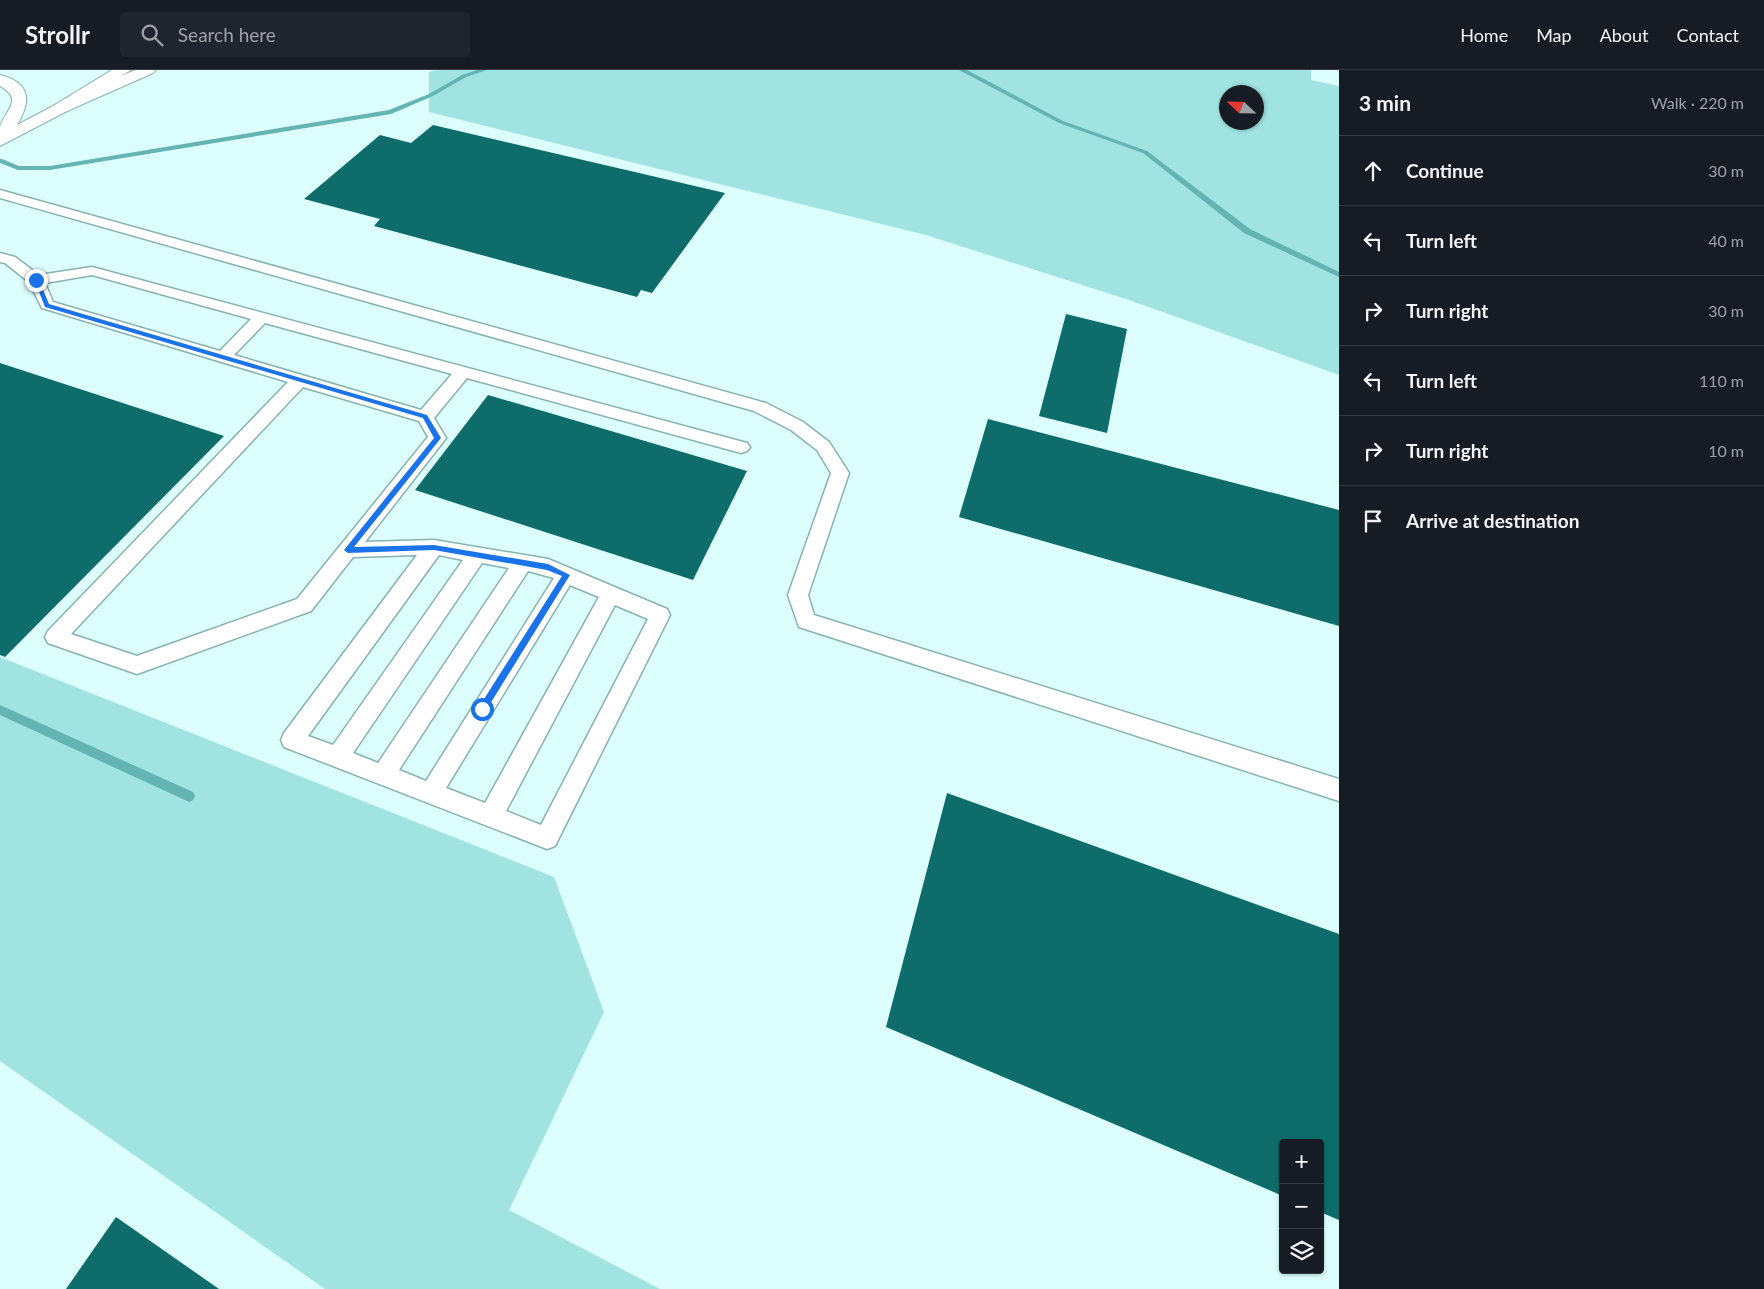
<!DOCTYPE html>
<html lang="en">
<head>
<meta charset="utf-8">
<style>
	body { margin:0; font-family:Lato,sans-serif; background:#20242c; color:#f1f3f6 }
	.controls { position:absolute; right:15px; bottom:15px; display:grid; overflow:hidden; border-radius:5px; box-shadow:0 1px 4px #0004 }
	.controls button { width:45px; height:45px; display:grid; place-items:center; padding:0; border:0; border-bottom:1px solid #363941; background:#171b24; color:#f1f3f6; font:25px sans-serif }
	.compass { position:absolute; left:1219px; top:15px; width:45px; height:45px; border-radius:50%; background:#171b24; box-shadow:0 1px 4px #0004; rotate:292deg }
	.stop { position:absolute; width:15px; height:15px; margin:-11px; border:4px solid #1a73e8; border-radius:50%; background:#fff }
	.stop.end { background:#1a73e8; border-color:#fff; box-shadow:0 1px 5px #0008 }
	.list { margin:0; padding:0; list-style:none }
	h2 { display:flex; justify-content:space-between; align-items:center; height:65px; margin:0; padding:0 20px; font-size:21px }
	h2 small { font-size:16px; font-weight:400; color:#9ea1a6 }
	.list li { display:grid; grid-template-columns:32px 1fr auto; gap:15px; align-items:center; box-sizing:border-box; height:70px; padding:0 20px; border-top:1px solid #363941 }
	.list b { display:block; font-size:19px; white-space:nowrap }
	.list em { font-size:16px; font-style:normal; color:#9ea1a6 }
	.icon { flex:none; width:28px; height:28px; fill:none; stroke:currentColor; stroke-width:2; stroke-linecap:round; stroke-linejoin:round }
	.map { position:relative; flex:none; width:1339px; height:1219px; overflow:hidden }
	header { display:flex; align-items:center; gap:30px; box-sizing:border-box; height:70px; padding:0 25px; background:#171b24; border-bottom:1px solid #363941 }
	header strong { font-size:24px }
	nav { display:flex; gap:28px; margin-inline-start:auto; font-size:18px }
	.search { width:350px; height:45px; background:#20242c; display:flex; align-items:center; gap:12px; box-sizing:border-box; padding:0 18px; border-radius:5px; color:#9ea1a6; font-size:19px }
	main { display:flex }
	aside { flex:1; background:#171b24 }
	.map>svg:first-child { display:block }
	.green { fill:#a0e3e1; fill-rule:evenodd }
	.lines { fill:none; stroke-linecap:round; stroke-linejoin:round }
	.stream { fill:#63b4b2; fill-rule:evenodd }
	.building { fill:#0e6d6b }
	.service-casing { stroke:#88b2b0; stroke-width:3 }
	.secondary-casing { stroke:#88b2b0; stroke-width:2 }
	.primary-casing { stroke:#88b2b0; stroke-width:2 }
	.service { fill:#fff; fill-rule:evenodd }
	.secondary { fill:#fff; fill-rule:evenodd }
	.primary { fill:#fff; fill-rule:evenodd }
	.route { fill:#1a73e8 }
</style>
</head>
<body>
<header>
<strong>Strollr</strong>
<div class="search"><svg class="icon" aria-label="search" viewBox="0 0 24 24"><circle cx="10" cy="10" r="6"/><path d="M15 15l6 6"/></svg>Search here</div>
<nav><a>Home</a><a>Map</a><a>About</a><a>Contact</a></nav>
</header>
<main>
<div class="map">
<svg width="1339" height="1219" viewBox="0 0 1339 1219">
	<rect width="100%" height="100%" fill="#dcfffd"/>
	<g class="green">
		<path d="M437,0H1311V10L1339,16V305L1129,230L926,165L429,42V2ZM1226,22H1256V52H1226Z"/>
		<polygon points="0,587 554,807 604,942 509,1140 660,1219 325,1219 0,991"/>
	</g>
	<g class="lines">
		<g class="stream">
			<polygon points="477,0 487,0 466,7 433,26 391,44 50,100 18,100 0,93 0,89 2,89 19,96 50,96 389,40 429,24 462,5"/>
			<polygon points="959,0 967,0 1063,51 1147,81 1250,159 1339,202 1339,207 1244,163 1143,83 1059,53"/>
			<polygon points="0,635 193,722 195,726 193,730 189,732 185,730 0,645"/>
		</g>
	</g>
	<g class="building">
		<polygon points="433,55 725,123 652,223 641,220 637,227 374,156 380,149 304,129 380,65 411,73"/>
		<polygon points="1066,244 1127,259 1107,363 1039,346"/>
		<polygon points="0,293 224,366 5,587 0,585"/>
		<polygon points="488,325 747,401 693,510 415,420"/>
		<polygon points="988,349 1339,440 1339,556 959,447"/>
		<polygon points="947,723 1339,864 1339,1150 1320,1142 1320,1073 1283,1073 1283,1126 886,957"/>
		<polygon points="116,1147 219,1219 66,1219"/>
	</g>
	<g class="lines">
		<defs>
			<g id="service">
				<polygon points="0,120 766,333 803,352 829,372 849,403 808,525 814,545 1339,709 1339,731 799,557 788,525 831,403 817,380 791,360 754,341 0,128"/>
				<path d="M0,183L15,187L39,205L92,197L747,373L750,377L747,381L741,383L467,308L434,348L446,368L443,372L365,472L434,470L548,489L667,539L670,545L555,776L547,779L284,677L281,670L284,663L417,485L353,487L311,541L137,604L48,573L45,567L48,561L288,312L42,238L29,212L5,193L0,192ZM92,205L251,249L220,281L53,232L45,213ZM265,253L452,304L421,340L234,285ZM303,317L419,351L428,367L297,529L137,586L71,564ZM439,485L463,490L333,675L308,666ZM482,493L509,498L378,693L353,683ZM528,501L554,508L426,711L399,700ZM570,515L599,527L485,733L446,718ZM615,535L648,549L541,755L506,741Z"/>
			</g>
			<polygon id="secondary" points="112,0 131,0 65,42 0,76 0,64 53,36"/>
			<g id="primary">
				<polygon points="135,0 156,0 153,3 65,42 53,42 51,39 53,36"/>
				<path d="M0,5C44,16 23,48 6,72L0,74C0,69 0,62 0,57C4,41 25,30 0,16Z"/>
			</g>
		</defs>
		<use href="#service" class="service-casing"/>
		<use href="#secondary" class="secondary-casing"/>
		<use href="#primary" class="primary-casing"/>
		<use href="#service" class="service"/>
		<use href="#secondary" class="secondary"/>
		<use href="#primary" class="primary"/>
	</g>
	<polygon class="route" points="34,209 39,210 49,234 427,345 441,368 354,477 434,475 548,494 570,505 485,642 479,642 479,637 562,506 547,500 434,480 348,483 344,480 434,368 423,348 45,237"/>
</svg>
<div class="controls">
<button>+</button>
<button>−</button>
<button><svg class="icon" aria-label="layers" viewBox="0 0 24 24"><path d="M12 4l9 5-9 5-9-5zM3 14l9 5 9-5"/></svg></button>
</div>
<svg class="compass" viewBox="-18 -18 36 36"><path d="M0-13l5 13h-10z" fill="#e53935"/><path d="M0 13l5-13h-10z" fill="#9ea1a6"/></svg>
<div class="stop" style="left:482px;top:639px"></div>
<div class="stop end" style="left:36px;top:210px"></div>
</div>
<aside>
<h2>3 min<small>Walk · 220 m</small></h2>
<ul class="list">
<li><svg class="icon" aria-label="ahead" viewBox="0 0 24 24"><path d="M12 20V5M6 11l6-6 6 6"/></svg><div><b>Continue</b></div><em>30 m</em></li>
<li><svg class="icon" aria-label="left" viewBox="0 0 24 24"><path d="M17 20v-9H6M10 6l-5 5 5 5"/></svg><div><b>Turn left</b></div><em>40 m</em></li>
<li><svg class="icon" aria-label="right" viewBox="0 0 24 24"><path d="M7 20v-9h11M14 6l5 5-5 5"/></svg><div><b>Turn right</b></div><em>30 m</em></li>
<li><svg class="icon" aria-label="left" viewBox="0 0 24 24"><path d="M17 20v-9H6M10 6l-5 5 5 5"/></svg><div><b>Turn left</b></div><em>110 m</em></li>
<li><svg class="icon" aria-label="right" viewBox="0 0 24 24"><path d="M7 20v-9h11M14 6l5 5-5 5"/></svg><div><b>Turn right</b></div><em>10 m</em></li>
<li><svg class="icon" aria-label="arrive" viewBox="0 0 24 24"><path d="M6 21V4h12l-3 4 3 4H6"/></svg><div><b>Arrive at destination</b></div></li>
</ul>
</aside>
</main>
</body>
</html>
